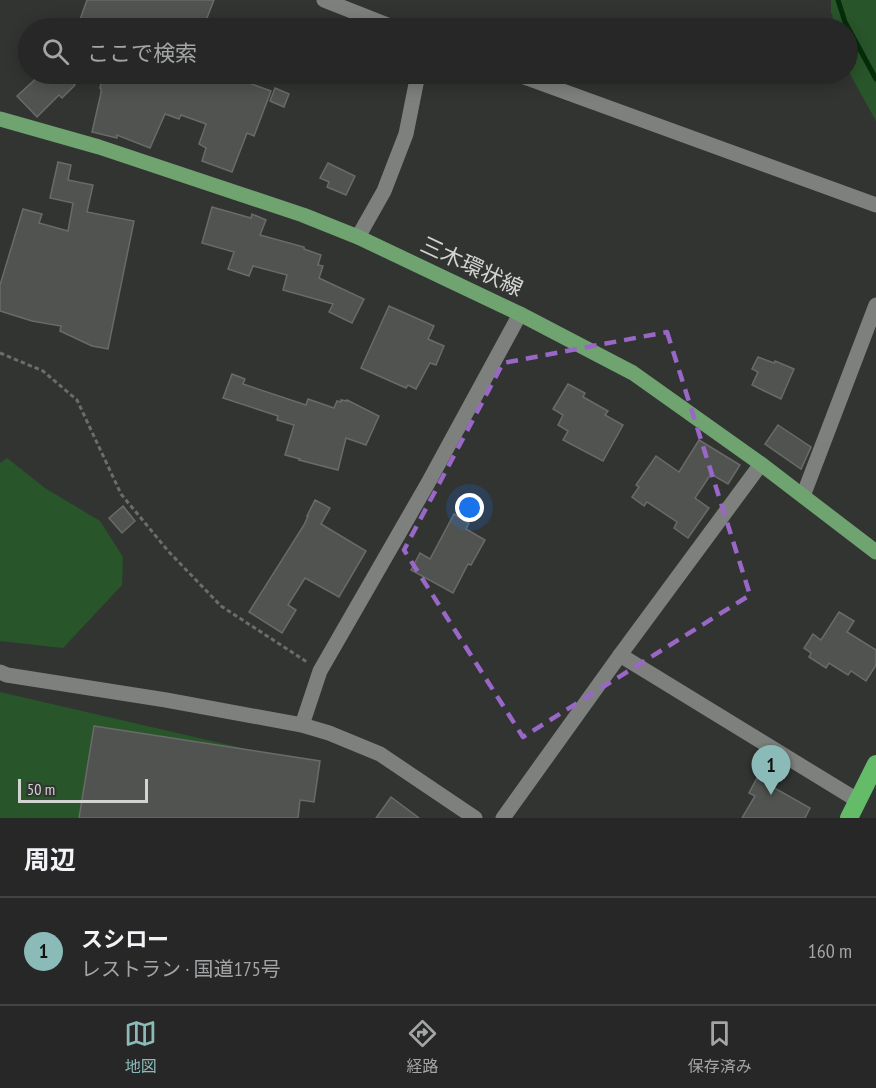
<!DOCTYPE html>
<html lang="ja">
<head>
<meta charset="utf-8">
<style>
	body { margin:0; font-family:"PT Sans Narrow","Noto Sans JP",sans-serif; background:#2e2f2e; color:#f1f3f6 }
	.scale { position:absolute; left:18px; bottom:15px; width:130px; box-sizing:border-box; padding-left:6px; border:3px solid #d2d4d2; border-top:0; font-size:16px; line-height:21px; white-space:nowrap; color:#d2d4d2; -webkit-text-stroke:4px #323432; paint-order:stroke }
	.you { position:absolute; left:470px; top:508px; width:21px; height:21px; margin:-15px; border:4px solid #fff; border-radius:50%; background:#1a73e8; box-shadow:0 0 0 9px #1a73e833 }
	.badge { display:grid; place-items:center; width:39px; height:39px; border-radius:50%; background:#8bbbb9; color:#111; font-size:20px; font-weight:700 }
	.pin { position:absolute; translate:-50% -50px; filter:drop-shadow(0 2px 3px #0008) }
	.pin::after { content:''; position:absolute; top:32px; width:21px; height:18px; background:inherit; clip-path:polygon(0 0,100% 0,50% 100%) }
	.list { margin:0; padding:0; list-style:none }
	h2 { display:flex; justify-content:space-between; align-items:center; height:78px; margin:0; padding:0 24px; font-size:26px }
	h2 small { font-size:20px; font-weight:400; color:#a4a5a7 }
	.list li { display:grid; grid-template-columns:39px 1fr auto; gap:18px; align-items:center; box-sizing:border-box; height:108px; padding:0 24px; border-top:2px solid #424443 }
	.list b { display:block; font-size:22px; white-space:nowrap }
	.list p { margin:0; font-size:20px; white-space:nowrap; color:#a4a5a7 }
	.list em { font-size:20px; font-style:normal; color:#a4a5a7 }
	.icon { flex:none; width:33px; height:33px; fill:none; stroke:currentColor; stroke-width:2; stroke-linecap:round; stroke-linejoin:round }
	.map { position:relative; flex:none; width:876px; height:818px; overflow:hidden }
	.search { position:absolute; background:#262726; box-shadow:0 3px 15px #0003; left:18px; right:18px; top:18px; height:66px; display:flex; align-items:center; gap:15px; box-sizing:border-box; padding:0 21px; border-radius:33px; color:#a4a5a7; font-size:22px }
	.sheet { height:186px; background:#262726 }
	nav { display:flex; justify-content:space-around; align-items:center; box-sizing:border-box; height:84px; border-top:2px solid #424443; background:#262726; font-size:16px; color:#a4a5a7 }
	nav a { display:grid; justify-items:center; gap:3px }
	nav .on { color:#8bbbb9 }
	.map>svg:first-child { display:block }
	.green { fill:#29552a }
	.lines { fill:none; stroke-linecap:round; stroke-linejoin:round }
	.stream { stroke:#052d09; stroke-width:5 }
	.building { fill:#515351; stroke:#696b68; stroke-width:1.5 }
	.path { stroke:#6b6d6b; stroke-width:3; stroke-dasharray:4.5 3; stroke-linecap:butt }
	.minor { stroke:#7e807e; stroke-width:15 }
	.major { stroke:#6fa471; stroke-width:15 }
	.highway { stroke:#65bc68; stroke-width:18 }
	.marked { fill:none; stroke:#9967c6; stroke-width:4.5; stroke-dasharray:12 8; stroke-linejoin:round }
	.labels { text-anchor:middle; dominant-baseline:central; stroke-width:4.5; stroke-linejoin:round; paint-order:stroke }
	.street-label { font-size:22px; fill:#d2d4d2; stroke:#323432 }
</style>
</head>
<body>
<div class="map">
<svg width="876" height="818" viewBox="0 0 876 818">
	<rect width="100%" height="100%" fill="#323432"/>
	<g class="green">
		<polygon points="831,0 876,0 876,121 850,74 848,65 848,28 836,28 831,12"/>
		<polygon points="7,458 45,488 100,521 123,557 122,585 63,648 0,641 0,463"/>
		<polygon points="0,692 290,759 276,818 0,818"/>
	</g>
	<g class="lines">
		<polyline class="stream" points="838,0 845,22 876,79"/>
	</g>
	<g class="building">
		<polygon points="87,0 214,0 203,28 140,28 120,22 117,28 77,28"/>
		<polygon points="41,74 63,74 75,85 62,98 59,95 37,117 17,96"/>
		<polygon points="103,74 224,74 271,91 254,136 247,133 232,172 202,161 206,148 199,144 206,124 181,115 179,119 165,114 150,148 117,135 117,138 92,132 101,93 101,89 100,88"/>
		<polygon points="275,88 289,94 284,107 270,101"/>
		<polygon points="58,162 71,165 68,180 93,185 87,212 134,221 108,349 92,346 60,331 61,326 32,321 0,311 0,285 23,209 42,214 39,223 68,231 73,203 50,198"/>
		<polygon points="328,163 355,176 346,195 327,187 329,182 320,178"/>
		<polygon points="212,207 251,218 252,214 266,220 260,235 304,247 304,249 321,255 318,265 323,266 319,278 364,299 352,323 329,312 333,304 283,290 287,275 253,266 249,276 228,269 234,252 202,243"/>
		<polygon points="389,306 434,326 428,339 444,346 436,365 430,363 416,389 408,385 406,388 361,368"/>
		<polygon points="758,357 774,363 775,361 794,369 781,399 752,385 758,372 752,369"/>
		<polygon points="232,374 245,379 243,384 306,405 308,399 334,408 337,401 341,402 341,400 347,401 347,400 379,416 366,445 346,438 338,470 299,460 300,459 285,455 294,425 277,420 278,416 223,398"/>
		<polygon points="568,384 585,393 583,397 585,398 608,411 605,415 623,425 603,461 563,440 568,431 558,425 563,415 553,409"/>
		<polygon points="778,425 811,447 801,469 765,444"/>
		<polygon points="699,440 740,465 728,484 711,474 695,498 709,508 688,538 674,528 677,522 647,502 644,506 632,497 639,487 636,485 656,456 679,472"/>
		<polygon points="315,500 330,508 321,524 366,551 339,597 305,578 288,605 296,610 282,633 249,612 304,525 308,516 307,516"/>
		<polygon points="123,506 135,521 122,533 109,518"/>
		<polygon points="454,514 469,523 466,529 485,540 471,565 468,564 453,593 411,570 420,553 430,559"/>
		<polygon points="839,612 854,621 847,632 876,650 876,665 866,681 851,671 848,675 829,663 826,668 809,657 811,653 804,648 813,634 821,640"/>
		<polygon points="94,726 320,761 314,802 300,800 298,818 79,818"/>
		<polygon points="757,778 810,808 805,818 742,818 755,796 749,793"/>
		<polygon points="391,797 419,818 376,818"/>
	</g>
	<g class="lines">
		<polyline class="path" points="0,353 43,371 77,400 121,494 169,552 221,606 307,662"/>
		<g class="minor">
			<polyline points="324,0 395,28"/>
			<polyline points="516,74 876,205"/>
			<polyline points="358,237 384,191 406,134 418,74"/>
			<polyline points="803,496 876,305"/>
			<polyline points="620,655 857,800"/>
			<polyline points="0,672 7,675 166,700 302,725 329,733 380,754 475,818"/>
			<polyline points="302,725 320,671 428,483 520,314"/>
			<polyline points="503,818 620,655 761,464"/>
		</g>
		<polyline class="major" points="0,119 99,147 303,215 358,237 520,314 633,373 761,464 876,552"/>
		<polyline class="highway" points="849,818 876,764"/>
	</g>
	<path class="marked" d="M667,332L750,595L523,737L404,550L503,363Z"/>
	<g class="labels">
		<g class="street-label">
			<text transform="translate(472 266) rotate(25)">三木環状線</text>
		</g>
	</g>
</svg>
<div class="scale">50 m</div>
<div class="you"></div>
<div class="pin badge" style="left:771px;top:795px">1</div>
<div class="search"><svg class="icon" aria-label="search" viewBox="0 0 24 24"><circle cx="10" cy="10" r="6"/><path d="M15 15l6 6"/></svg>ここで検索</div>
</div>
<section class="sheet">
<h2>周辺<small></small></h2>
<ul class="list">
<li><span class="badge">1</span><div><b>スシロー</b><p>レストラン · 国道175号</p></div><em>160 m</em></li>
</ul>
</section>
<nav>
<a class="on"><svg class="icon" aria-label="map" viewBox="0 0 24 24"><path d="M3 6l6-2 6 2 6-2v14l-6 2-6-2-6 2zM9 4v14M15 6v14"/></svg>地図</a>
<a><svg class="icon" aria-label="directions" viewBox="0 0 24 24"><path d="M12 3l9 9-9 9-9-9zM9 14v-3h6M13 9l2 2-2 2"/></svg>経路</a>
<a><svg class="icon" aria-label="saved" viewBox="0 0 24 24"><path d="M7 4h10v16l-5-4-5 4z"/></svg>保存済み</a>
</nav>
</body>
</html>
